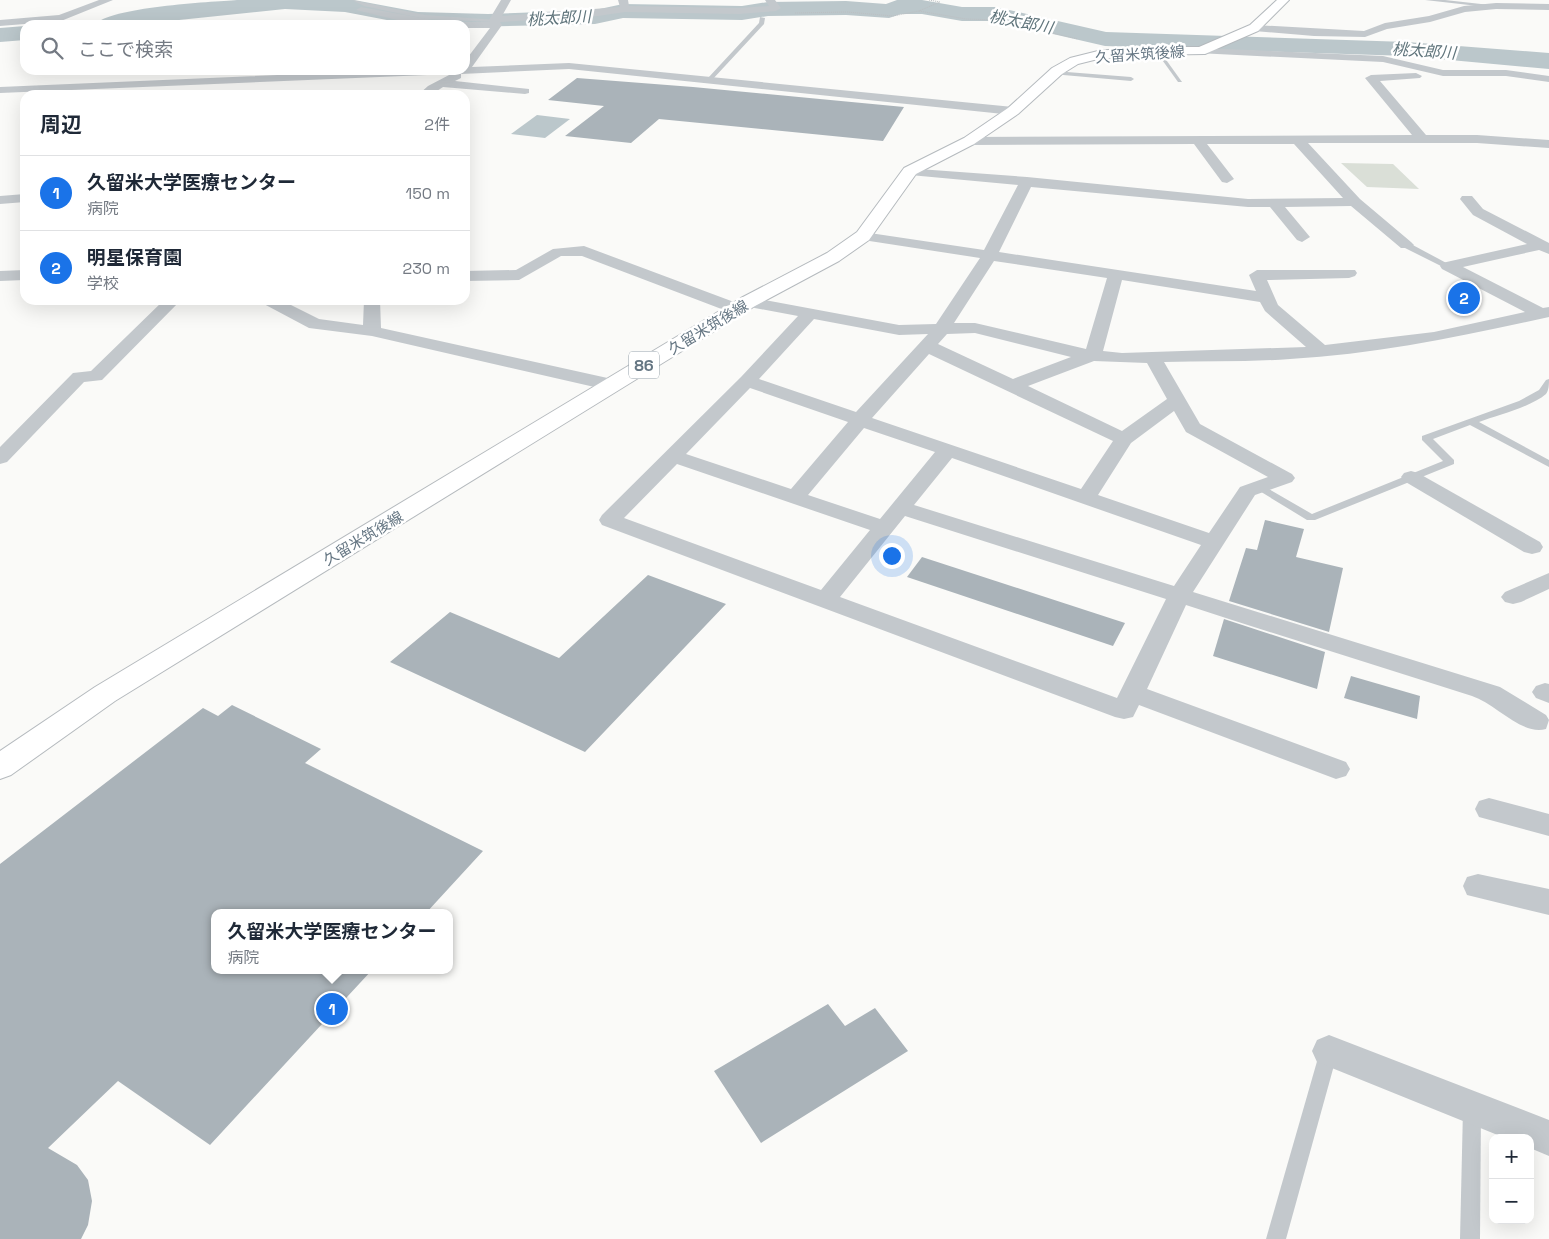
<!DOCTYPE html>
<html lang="ja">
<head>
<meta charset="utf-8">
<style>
	body { margin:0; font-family:"Space Grotesk","Noto Sans JP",sans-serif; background:#f6f6f7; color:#1f2937 }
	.controls { position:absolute; right:15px; bottom:15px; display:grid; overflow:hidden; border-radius:10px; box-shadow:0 5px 20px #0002 }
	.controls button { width:45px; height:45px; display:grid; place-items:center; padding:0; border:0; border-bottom:1px solid #e0e1e3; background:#fff; color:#1f2937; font:25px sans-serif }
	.you { position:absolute; left:891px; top:555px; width:18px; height:18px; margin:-12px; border:4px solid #fff; border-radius:50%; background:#1a73e8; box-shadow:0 0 0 8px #1a73e833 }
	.badge { display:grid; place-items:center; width:32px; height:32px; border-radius:50%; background:#1a73e8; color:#fff; font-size:16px; font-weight:700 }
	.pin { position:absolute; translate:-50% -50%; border:2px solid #fff; box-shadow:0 1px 5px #0006 }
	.popup { position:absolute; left:211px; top:909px; width:242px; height:65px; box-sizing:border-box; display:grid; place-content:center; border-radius:10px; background:#fff; filter:drop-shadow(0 1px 4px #0005); font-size:16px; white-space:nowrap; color:#747a83 }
	.popup b { font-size:19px; color:#1f2937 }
	.popup::after { content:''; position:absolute; left:50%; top:100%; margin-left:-10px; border:10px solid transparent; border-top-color:#fff }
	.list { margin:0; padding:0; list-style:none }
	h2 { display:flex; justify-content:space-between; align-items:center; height:65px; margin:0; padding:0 20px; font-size:21px }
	h2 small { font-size:16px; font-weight:400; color:#747a83 }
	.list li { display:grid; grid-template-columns:32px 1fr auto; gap:15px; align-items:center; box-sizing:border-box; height:75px; padding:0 20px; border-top:1px solid #e0e1e3 }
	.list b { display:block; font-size:19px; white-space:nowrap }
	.list p { margin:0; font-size:16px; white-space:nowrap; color:#747a83 }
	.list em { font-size:16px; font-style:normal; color:#747a83 }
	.icon { flex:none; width:28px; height:28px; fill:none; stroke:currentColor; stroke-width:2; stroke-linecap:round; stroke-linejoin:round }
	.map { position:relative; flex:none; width:1549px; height:1239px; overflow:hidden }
	.search { position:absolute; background:#fff; box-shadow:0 5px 20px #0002; left:20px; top:20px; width:450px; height:55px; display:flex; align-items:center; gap:12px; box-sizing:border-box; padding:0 18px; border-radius:15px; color:#747a83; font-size:19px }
	.panel { position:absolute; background:#fff; box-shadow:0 5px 20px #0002; left:20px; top:90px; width:450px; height:215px; border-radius:15px }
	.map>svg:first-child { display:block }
	.green { fill:#dadfd7 }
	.water { fill:#bbc7cb }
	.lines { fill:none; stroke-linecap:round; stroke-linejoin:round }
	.river { fill:#bbc7cb; fill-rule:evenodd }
	.building { fill:#aab3b9 }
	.primary-casing { stroke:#b5babe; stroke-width:2 }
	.path { stroke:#bbbfc2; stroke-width:1; stroke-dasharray:1 1; stroke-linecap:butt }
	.service { fill:#c3c8cc; fill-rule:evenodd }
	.minor { fill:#c3c8cc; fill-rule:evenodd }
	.primary { fill:#fff; fill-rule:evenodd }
	.labels { text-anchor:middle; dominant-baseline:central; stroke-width:5; stroke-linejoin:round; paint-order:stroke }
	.far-street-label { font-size:15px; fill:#657683; stroke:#fff }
	.far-water-label { font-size:16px; font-style:italic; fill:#60757c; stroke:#fff }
	.shield { fill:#fff; stroke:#939fa8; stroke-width:1 }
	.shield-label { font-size:16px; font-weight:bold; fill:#657683 }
</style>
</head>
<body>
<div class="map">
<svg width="1549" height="1239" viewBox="0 0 1549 1239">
	<rect width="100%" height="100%" fill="#fafaf8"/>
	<polygon class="green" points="1341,163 1393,164 1419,189 1367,187"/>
	<polygon class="water" points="537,115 570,119 545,138 511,134"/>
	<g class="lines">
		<g class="river">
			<path d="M237,0H354L418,12L488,14L595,10L623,4L742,6L768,2L846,1L886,4L897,0H922L962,7H996L1106,32L1407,42L1549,53V69L1407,56L1105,46L996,21H962L922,14H901L889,18L846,15L768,16L742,20L623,18L595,24L465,27V25H413L345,12L285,9L131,25H95C108,7 211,2 237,0Z"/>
			<polygon points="25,26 25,40 0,42 0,28"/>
		</g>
	</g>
	<g class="building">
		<polygon points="577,78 693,87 904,107 883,141 659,119 631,143 565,136 604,106 548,100"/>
		<polygon points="1265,520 1304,529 1296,557 1343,568 1329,632 1229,601 1246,548 1257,550"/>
		<polygon points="922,557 1125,623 1113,646 907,577"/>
		<polygon points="648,575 726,604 585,752 390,662 450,612 559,658"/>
		<polygon points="1224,619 1325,652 1317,689 1213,656"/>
		<polygon points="1351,676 1420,696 1417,719 1344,698"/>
		<polygon points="232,705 321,749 305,763 483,851 426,913 214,913 214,970 372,970 210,1145 118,1081 48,1148 77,1165 88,1180 92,1201 88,1225 81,1239 0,1239 0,864 203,708 218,716"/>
		<polygon points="828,1004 845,1026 875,1008 908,1051 761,1143 714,1071"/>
	</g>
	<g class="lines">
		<defs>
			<polygon id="primary" points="1277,0 1289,0 1258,31 1205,54 1139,55 1098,59 1078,64 1062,74 1018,114 974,144 916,174 869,240 839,261 755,306 115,701 11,775 0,779 0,751 95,687 741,298 827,253 857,232 904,168 964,138 1008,108 1052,68 1070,58 1098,51 1139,47 1199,47 1250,25"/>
		</defs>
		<use href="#primary" class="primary-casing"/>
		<g class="path">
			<polyline points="929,0 940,2 919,11 966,19 997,20 1078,39"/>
			<polyline points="795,13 847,12 893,16 919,11"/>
		</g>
		<g class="service">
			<polygon points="352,0 425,15 497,20 494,22 425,19 364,6"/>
			<polygon points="1425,0 1445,0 1499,6 1496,8"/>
			<polygon points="760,17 765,18 764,24 712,80 708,80 708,78 759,23"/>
			<polygon points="1155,50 1159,50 1182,82 1178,82"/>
			<polygon points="1054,71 1131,77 1134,79 1131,81 1052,74"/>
			<polygon points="1403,243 1409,243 1452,266 1445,268 1403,247"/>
			<path d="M1549,379C1549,384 1549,390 1546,394C1531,407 1498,415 1479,422L1549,460V467L1470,425L1433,439L1454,460V464L1315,520H1307L1253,487L1258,484L1262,485L1312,514L1443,461L1422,440V436L1519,401L1539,390L1546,380Z"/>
			<polygon points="1329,1043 1335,1045 1338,1051 1286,1239 1266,1239 1320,1051 1323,1045"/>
			<polygon points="1472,1100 1479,1103 1481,1109 1480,1239 1460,1239 1463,1109 1465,1103"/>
		</g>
		<g class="minor">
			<polygon points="99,0 113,0 61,21 0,26 0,20 59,15"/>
			<polygon points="501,0 511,0 502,16 620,7 618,0 628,0 629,6 739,8 769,6 765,0 775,0 781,8 776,11 739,14 625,12 598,16 500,22 502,25 472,67 569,63 1013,107 1019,111 1013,115 569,69 461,74 461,78 455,81 529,89 529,93 525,94 443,87 431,95 418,95 428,86 451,74 0,93 0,87 394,70 465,70 465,61 490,28 465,28 465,25 418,25 356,10 361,7 443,22 490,22 489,20"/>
			<polygon points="1496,3 1549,4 1549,10 1496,9 1465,12 1430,22 1387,29 1365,37 1314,36 1254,31 1249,28 1254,25 1364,31 1385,23 1429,16 1464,6"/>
			<polygon points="1201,48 1383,56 1443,70 1506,70 1549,76 1549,82 1506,76 1443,76 1383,62 1197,53 1197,49"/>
			<path d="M1416,73L1422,76L1420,78L1380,81L1426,135H1477L1549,140V148L1477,143H1308L1360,199L1411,242L1414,245L1411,248H1401L1351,206L1285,207L1310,237L1302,242L1297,240L1270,207H1248L1031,187L999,252L1256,291L1249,275L1257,270H1355L1357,273L1355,276L1349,278L1267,280L1278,305L1325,345L1434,332L1525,312L1442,269L1440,266L1442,263L1527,244L1473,215L1460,199L1462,196H1472L1483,209L1549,243V254L1539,250L1463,267L1543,308L1549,307V317C1463,336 1378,354 1290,359C1248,362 1206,361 1164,362L1200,424L1292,474L1295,478L1292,482L1255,495L1193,592L1500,687L1546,715L1549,720L1546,729C1522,736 1496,704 1472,696C1377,666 1281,636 1186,605L1147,689L1346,762L1350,769L1346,776L1336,779L1139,705L1133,717L1124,719L1115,717L602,525L599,520L602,515L741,377L798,316L744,306L746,309L744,313H732L582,256H561L519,280L465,281V271L516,270L553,249L584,246L742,305L740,302L742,299L748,297L899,325L936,324L980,258L863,240L856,236L863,232L984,250L1018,185L910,175L903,171L905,168L1027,177L1248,199L1343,198L1294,144H1207L1234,179L1227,183L1222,182L1194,144L969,145L963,141L969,137L1412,135L1365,78L1371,75ZM994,261L1107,278L1086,349L975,323H954ZM1122,280L1260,302L1265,311L1306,347L1122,353L1103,351ZM814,319L899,335L928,334L856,412L759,379ZM975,333L1071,357L1013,379L938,344L947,334ZM929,354L1113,441L1081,489L872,418ZM1094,361L1147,363L1167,399L1122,431L1028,386ZM750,388L848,422L791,489L686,454ZM1174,411L1186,432L1268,477L1240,487L1209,533L1098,495L1131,443ZM864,428L935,452L880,519L808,495ZM952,458L1201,545L1174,586L914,505ZM677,464L870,530L821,590L624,518ZM905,516L1166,599L1117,698L840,597Z"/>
			<polygon points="25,194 25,202 0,204 0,196"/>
			<polygon points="25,270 25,280 0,281 0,271"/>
			<polygon points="164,300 181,300 102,380 84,382 7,462 0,464 0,447 73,373 91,371"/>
			<polygon points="260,300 281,300 319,319 363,325 364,300 380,300 381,328 612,379 619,381 621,385 619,389 612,391 372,336 309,328 262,303"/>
			<polygon points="1411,471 1418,473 1540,542 1543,547 1540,552 1532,554 1524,552 1404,481 1401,477 1404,473"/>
			<polygon points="1549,573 1549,589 1521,602 1513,604 1505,602 1501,597 1505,592"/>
			<polygon points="1545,683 1549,684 1549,703 1536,698 1532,692 1536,686"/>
			<polygon points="1489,798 1549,814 1549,836 1479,817 1475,809 1479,801"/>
			<polygon points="1478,874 1549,889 1549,915 1467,895 1463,886 1467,877"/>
			<polygon points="1329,1035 1549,1120 1549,1156 1530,1148 1530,1138 1505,1138 1317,1062 1312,1051 1317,1040"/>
		</g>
		<use href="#primary" class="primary"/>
	</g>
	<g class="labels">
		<g class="far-street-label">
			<text transform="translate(1140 54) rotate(-4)">久留米筑後線</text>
			<text transform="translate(708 327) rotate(-31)">久留米筑後線</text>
			<text transform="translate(363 538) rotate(-31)">久留米筑後線</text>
		</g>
		<g class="far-water-label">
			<text transform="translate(559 18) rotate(-3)">桃太郎川</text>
			<text transform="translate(1021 22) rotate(11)">桃太郎川</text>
			<text transform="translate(1424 51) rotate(4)">桃太郎川</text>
		</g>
		<rect class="shield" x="629" y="351.5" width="30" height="27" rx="4"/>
		<g class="shield-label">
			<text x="644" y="365">86</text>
		</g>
	</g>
</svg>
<div class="controls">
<button>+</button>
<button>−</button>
</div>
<div class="you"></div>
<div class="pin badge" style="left:332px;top:1009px">1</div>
<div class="popup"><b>久留米大学医療センター</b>病院</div>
<div class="pin badge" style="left:1464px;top:298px">2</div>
<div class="search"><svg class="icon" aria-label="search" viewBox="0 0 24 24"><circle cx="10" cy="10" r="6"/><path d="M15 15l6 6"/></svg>ここで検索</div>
<section class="panel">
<h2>周辺<small>2件</small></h2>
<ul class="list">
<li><span class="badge">1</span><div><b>久留米大学医療センター</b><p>病院</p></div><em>150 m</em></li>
<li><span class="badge">2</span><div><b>明星保育園</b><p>学校</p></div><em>230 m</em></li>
</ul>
</section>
</div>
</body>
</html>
